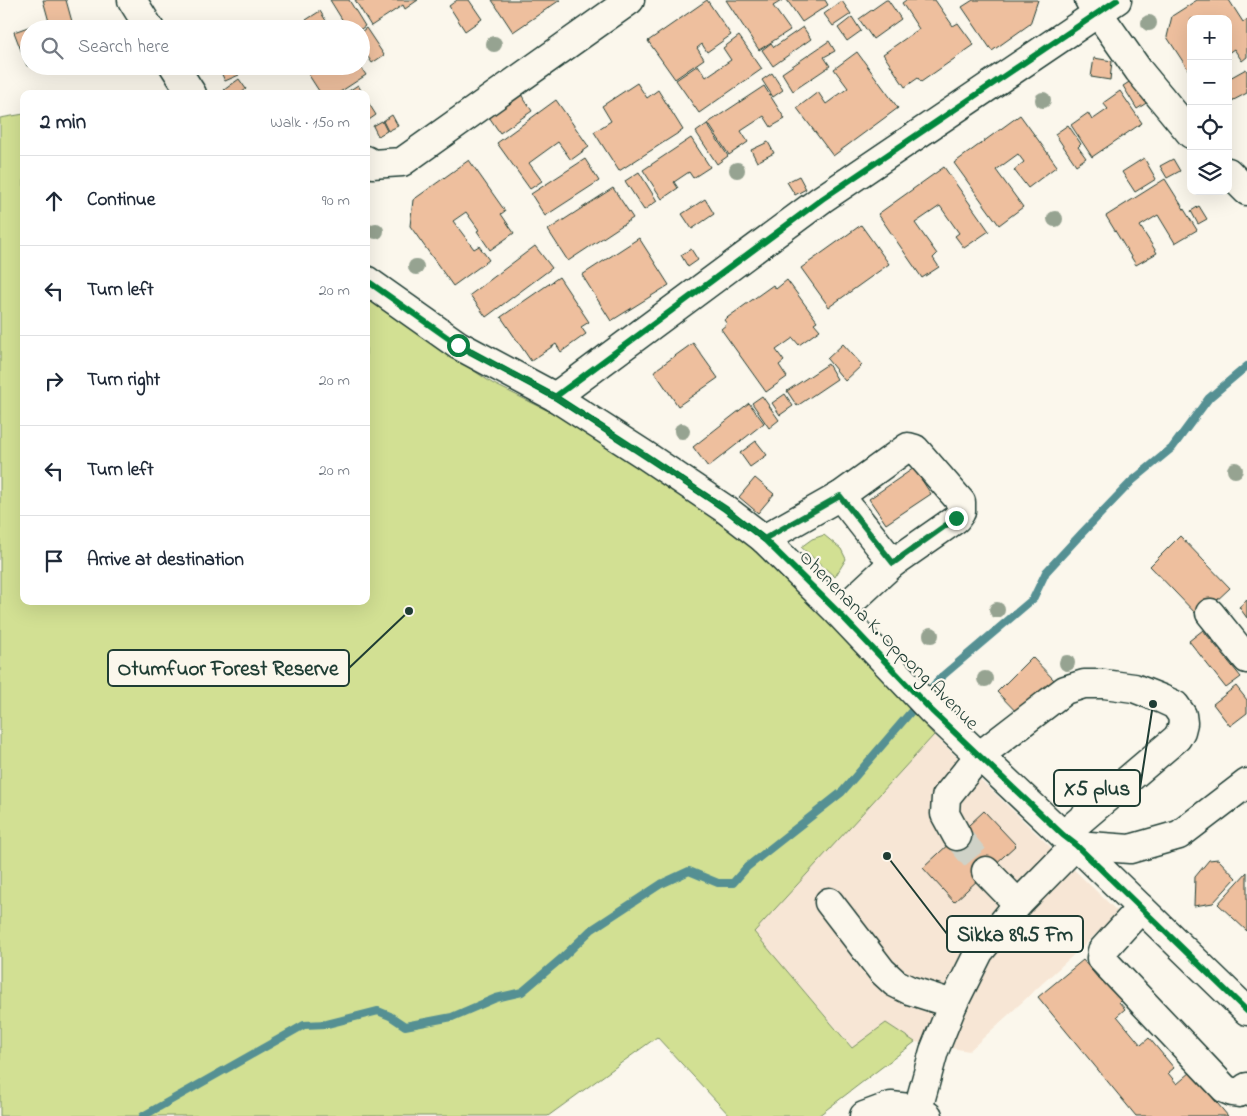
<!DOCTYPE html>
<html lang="en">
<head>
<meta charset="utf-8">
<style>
	body { margin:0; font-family:"Indie Flower",sans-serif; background:#f6f6f7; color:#1f2937 }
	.controls { position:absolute; right:15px; top:15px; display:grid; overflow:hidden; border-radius:10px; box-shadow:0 5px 20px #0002 }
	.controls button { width:45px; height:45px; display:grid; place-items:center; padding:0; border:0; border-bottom:1px solid #e0e1e3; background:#fff; color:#1f2937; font:25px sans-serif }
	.stop { position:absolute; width:15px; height:15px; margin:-11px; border:4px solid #0b8043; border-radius:50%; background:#fff }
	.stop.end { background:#0b8043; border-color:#fff; box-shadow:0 1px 5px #0008 }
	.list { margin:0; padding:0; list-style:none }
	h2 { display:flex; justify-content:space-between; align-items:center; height:65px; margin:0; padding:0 20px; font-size:21px }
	h2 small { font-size:16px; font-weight:400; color:#747a83 }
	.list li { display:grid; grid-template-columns:32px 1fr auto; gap:15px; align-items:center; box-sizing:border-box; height:90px; padding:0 20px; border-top:1px solid #e0e1e3 }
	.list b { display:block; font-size:19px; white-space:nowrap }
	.list em { font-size:16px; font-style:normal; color:#747a83 }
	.icon { flex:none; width:28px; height:28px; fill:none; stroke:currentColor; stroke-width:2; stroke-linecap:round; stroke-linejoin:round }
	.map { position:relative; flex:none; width:1247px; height:1116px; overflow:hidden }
	.search { position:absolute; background:#fff; box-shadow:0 5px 20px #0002; left:20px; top:20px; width:350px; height:55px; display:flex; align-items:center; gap:12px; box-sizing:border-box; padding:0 18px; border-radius:28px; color:#747a83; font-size:19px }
	.panel { position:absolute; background:#fff; box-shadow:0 5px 20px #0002; left:20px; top:90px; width:350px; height:515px; border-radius:10px }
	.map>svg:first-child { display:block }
	.built { fill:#f7e6d5 }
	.green { fill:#d2e093; stroke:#788e64 }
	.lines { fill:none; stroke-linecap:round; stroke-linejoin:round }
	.stream { stroke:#549093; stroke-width:8 }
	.building { fill:#eebf9e; stroke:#1f3d34 }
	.minor-tunnel { stroke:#cfd2c7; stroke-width:28; stroke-dasharray:28 14; stroke-linecap:butt }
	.minor-casing { stroke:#1f3d34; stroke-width:31 }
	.minor { stroke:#fbf7ec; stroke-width:28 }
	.cycleway-casing { stroke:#fbf7ec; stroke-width:9 }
	.cycleway { stroke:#00873e; stroke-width:6 }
	.tree { fill:#96a391 }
	.route { stroke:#0b8043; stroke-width:6 }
	.labels { text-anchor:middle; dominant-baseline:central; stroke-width:4.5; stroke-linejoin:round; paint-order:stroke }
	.street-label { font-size:20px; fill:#1f3d34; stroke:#fbf7ec }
	.leader { fill:none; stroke:#1f3d34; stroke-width:2 }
	.callout-dot { fill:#1f3d34; stroke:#fbf7ec; stroke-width:2 }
	.callout { fill:#fbf7ec; stroke:#1f3d34; stroke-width:2 }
	.callout-label { font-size:21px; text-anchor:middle; font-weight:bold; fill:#1f3d34 }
</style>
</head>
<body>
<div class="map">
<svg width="1247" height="1116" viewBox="0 0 1247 1116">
	<rect width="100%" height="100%" fill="#fbf7ec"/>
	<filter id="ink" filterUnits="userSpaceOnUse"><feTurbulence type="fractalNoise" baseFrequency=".02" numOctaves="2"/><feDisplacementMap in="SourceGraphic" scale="10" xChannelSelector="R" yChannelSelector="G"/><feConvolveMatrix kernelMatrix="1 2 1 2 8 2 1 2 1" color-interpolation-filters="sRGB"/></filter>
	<g filter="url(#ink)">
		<polygon class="built" points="934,735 1119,913 969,1051 915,1042 886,1023 853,1048 753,932"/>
		<g class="green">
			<polygon points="24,114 24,601 366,601 366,298 492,383 611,442 745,542 829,622 934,735 754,932 852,1048 886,1023 915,1042 818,1116 730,1116 657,1037 548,1116 0,1116 0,118"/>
			<polygon points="824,535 841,549 846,559 835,577 801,547 812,539"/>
		</g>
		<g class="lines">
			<polyline class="stream" points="143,1116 304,1025 327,1024 378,1011 390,1016 405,1026 452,1017 496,998 522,992 563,957 591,930 661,884 689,871 718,883 733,883 747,867 842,792 940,678 1033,599 1046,572 1082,533 1132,481 1172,448 1209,398 1247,366"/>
		</g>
		<g class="building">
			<polygon points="43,0 66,0 74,29 51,29"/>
			<polygon points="330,0 349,0 365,26 361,29 348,29"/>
			<polygon points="355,0 418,0 405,9 403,5 371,26"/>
			<polygon points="457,0 469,0 482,19 465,31 449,6"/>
			<polygon points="492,0 560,0 513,32"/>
			<polygon points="707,0 731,35 707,52 702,44 697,48 704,59 675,79 648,41"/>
			<polygon points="726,0 783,0 773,6 790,30 759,50"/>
			<polygon points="787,0 825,0 828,5 802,22"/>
			<polygon points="886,0 888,0 901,19 873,39 859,19"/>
			<polygon points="906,0 935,0 953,26 958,23 974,45 921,82 918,78 905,87 883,54 919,29 902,3"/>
			<polygon points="973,0 1038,0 1030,24 992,51 962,7"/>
			<polygon points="1197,0 1229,0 1243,22 1247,20 1247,57 1242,61 1234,49 1228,53 1228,19 1191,19 1191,74 1167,37 1172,16"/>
			<polygon points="842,1 851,14 833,26 824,14"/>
			<polygon points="320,11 328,24 323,28 324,29 292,29"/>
			<polygon points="852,17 861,31 847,41 838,28"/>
			<polygon points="42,22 45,29 29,29 29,66 27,66 14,32"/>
			<polygon points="803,27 811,39 773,66 762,50 771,43 774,47"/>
			<polygon points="366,28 384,55 372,63 361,46 361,32"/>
			<polygon points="739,36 762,69 699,113 676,80 698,65 706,77 731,60 723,48"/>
			<polygon points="829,41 835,51 824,57 830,66 793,91 782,73"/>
			<polygon points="857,52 898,108 833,156 797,108 818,92 826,104 848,88 834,69"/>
			<polygon points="1094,58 1112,61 1110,80 1091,77"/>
			<polygon points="218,66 234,66 239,75 225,81"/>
			<polygon points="303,66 360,66 366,75 337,94 321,94"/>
			<polygon points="1246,69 1247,72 1247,93 1228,103 1228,79"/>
			<polygon points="772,73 783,90 773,97 762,80"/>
			<polygon points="1137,77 1151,100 1137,109 1123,86"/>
			<polygon points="239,79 246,89 240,94 227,94 224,90"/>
			<polygon points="637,83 647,98 658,90 683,130 619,171 594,132 611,121 602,106"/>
			<polygon points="358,85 363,94 344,94"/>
			<polygon points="764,86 785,119 771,127 764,116 741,131 748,142 729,155 708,123"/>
			<polygon points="1120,91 1142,123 1092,157 1071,125 1088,113 1092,120 1108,109 1103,103"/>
			<polygon points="520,93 532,111 500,133 487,114"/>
			<polygon points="366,99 376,115 366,122"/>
			<polygon points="556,100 589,147 571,160 558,142 529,163 542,181 530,189 497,143"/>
			<polygon points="392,115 398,126 388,131 383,121"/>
			<polygon points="1020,115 1057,166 1028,188 1014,170 1024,162 1018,154 996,170 1023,207 999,225 954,163"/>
			<polygon points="382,121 387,131 378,136 373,126"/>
			<polygon points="707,124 728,156 717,164 696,132"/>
			<polygon points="1068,125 1081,144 1078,147 1086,158 1076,165 1055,134"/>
			<polygon points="691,138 710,167 693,178 689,172 674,182 678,188 662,199 643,170"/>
			<polygon points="768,142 774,153 757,162 751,150"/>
			<polygon points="1144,158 1156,179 1135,192 1122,172"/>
			<polygon points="585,159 599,181 545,216 531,194"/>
			<polygon points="1173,159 1180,171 1167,178 1160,166"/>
			<polygon points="469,160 505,211 501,214 514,233 490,250 477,231 479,230 466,212 453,221 474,249 479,246 489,260 453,286 410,226 413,200"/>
			<polygon points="944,167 989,231 964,248 955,236 959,233 940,206 915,223 937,254 933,258 939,267 922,278 878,214"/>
			<polygon points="639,172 657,201 644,210 625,181"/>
			<polygon points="799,176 806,189 795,195 787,182"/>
			<polygon points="1165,179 1197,230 1175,243 1158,215 1140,226 1157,253 1136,265 1106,216"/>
			<polygon points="613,188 633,218 568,261 548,230"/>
			<polygon points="705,199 714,214 692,229 682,214"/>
			<polygon points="1199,206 1207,219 1198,224 1191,211"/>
			<polygon points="861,225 889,264 829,307 801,268"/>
			<polygon points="639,238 669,285 611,321 582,275"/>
			<polygon points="535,246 552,268 486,317 470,295"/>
			<polygon points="691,249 698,260 688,267 681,255"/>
			<polygon points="559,277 589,322 581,327 586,334 561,352 556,344 531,361 501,317"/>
			<polygon points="787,280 817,321 814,323 820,330 799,345 793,338 776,350 784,361 779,365 787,377 766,392 721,329 727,324 724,320 773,285 776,289"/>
			<polygon points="693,343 718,378 678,406 654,371"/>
			<polygon points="843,344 862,365 845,381 827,359"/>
			<polygon points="828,364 837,379 797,406 787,391"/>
			<polygon points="785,394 793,406 780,415 772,403"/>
			<polygon points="762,396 779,420 769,428 752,403"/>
			<polygon points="749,403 764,423 708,467 693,447"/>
			<polygon points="756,441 767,455 750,467 740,453"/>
			<polygon points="914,468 931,494 886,524 869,499"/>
			<polygon points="755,478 774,494 758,513 739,497"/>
			<polygon points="1180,536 1230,588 1199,617 1150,566"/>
			<polygon points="1247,600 1247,618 1239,607"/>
			<polygon points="1203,630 1241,677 1226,688 1189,641"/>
			<polygon points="1032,657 1057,683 1022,718 997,692"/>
			<polygon points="1236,686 1247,700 1247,713 1230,726 1213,704"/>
			<polygon points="984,811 1016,845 954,902 923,868"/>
			<polygon points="1218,859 1236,878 1213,903 1194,906 1195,877 1209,860"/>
			<polygon points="1247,872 1247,931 1218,904"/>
			<polygon points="1083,960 1098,978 1107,970 1127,995 1119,1002 1125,1009 1117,1016 1141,1045 1149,1038 1174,1068 1168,1073 1177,1084 1191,1072 1228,1116 1136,1116 1038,997"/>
		</g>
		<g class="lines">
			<polyline class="minor-tunnel" points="957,836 986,871"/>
			<defs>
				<g id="minor">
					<polyline points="132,0 150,29"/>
					<polyline points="1089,0 1139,71 1191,134"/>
					<polyline points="174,66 192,94"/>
					<polyline points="366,160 372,164 402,162 630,0"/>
					<polyline points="1228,172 1247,191"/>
					<polyline points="366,280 458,345 555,397 645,455 725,509 764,539 839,613 932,711 1063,835 1076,845 1247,1011"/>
					<polyline points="555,397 822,199 1117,0"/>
					<polyline points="840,496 908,447 915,449 961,502 961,512 956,519 893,563"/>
					<polyline points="764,539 840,496 893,563 839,613"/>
					<polyline points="1210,613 1247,659"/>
					<polyline points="957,836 945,814 946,797 979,756 1065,690 1084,684 1104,684 1134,688 1162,699 1175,705 1182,715 1183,723 1181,731 1177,738 1063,835"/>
					<polyline points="986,871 1018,904"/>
					<polyline points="829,902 882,971 895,983 909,990 953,1004"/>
					<polyline points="1141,908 1102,951 1101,958 1225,1089 1232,1092 1239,1093 1247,1087"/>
					<polyline points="918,1109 934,1051 953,1004 979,952 1018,904 1076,845 1130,849 1179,835 1247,783"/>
					<polyline points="864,1116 891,1106 918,1109 928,1116"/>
				</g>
			</defs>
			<use href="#minor" class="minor-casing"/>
			<use href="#minor" class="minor"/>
			<defs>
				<g id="cycleway">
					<polyline points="366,280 458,345 555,397 645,455 725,509 764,539 839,613 932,711 1063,835 1076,845 1247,1011"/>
					<polyline points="555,397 822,199 1117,0"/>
				</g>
			</defs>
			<use href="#cycleway" class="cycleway-casing"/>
			<use href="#cycleway" class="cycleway"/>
		</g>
		<g class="tree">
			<circle cx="1149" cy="23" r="8"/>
			<circle cx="494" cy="44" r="8"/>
			<circle cx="1043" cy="100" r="8"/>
			<circle cx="737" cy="170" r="8"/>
			<circle cx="1055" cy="219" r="8"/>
			<circle cx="376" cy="231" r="8"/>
			<circle cx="416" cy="267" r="8"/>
			<circle cx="682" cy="431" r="8"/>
			<circle cx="1235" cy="470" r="8"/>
			<circle cx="997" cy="610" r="8"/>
			<circle cx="931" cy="635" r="8"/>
			<circle cx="1067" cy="663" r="8"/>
			<circle cx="985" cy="679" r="8"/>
		</g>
	</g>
	<g class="lines" filter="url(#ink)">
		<polyline class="route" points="458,345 555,397 726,509 764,539 840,496 893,563 956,518"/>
	</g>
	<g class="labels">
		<g class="street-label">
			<text transform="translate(888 641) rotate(45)">Ohenenana K. Oppong Avenue</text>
		</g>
	</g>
	<path class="leader" d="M409 611L349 668M1153 704L1140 788M887 856L947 934"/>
	<g class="callout-dot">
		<circle cx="409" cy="611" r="5"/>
		<circle cx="1153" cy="704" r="5"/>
		<circle cx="887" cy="856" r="5"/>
	</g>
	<g class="callout">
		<rect x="108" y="650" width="241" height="36" rx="5"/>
		<rect x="1054" y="770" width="86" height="36" rx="5"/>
		<rect x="947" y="916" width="136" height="36" rx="5"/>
	</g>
	<g class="callout-label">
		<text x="228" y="675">Otumfuor Forest Reserve</text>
		<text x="1097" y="795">X5 plus</text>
		<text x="1015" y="941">Sikka 89.5 Fm</text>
	</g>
</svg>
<div class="controls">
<button>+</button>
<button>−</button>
<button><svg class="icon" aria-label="locate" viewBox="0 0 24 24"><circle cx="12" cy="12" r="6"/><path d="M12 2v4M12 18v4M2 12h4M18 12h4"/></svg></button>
<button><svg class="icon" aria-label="layers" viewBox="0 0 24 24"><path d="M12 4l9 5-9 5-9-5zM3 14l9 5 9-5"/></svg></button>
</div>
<div class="stop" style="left:458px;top:345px"></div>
<div class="stop end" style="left:956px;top:518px"></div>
<div class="search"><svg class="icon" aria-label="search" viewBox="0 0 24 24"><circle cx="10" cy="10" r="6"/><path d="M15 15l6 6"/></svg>Search here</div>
<section class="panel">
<h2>2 min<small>Walk · 150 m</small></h2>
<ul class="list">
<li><svg class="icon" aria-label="ahead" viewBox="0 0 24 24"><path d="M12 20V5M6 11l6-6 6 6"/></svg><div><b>Continue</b></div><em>90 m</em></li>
<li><svg class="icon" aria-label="left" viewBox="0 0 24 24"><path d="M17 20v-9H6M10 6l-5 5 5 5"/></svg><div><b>Turn left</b></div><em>20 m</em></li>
<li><svg class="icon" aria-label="right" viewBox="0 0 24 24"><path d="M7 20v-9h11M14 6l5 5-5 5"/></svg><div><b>Turn right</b></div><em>20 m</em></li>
<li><svg class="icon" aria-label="left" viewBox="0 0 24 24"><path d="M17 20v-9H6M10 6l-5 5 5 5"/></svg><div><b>Turn left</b></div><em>20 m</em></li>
<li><svg class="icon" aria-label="arrive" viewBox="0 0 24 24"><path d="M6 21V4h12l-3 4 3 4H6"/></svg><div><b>Arrive at destination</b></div></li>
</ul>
</section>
</div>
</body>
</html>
